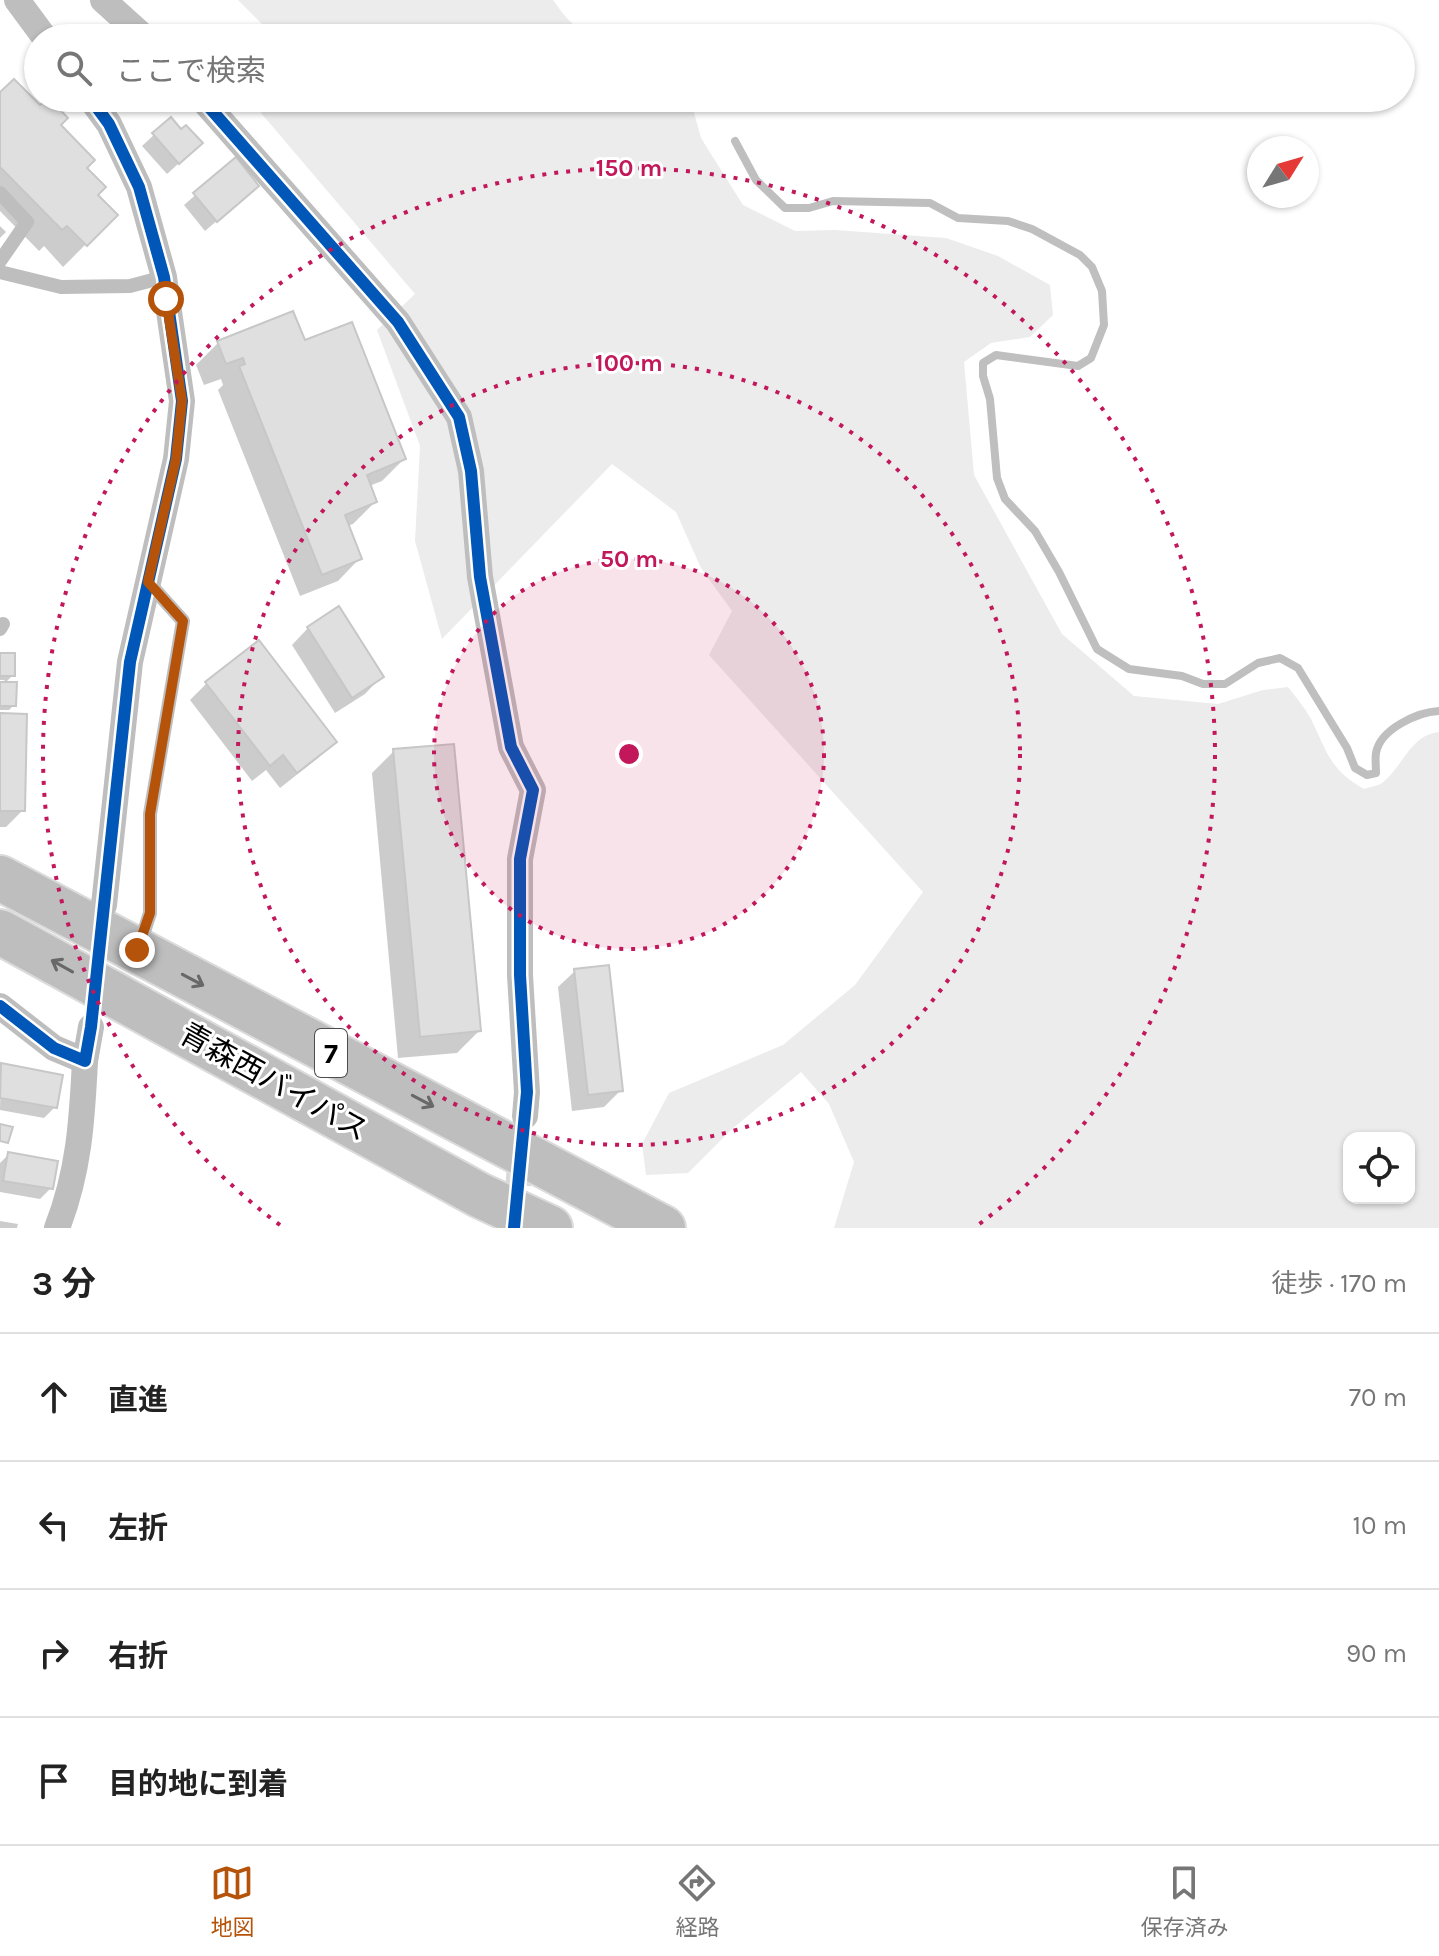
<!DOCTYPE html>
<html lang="ja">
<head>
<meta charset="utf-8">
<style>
	body { margin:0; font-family:Karla,"Noto Sans JP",sans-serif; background:#f6f6f6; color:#222 }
	.controls { position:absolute; right:24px; bottom:24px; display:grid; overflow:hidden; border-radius:16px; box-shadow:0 2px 6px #0004 }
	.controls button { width:72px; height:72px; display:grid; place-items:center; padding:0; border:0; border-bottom:2px solid #e0e0e0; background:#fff; color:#222; font:40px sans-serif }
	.compass { position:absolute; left:1247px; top:136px; width:72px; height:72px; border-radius:50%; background:#fff; box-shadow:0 2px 6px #0004; rotate:53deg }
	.stop { position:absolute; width:24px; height:24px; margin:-18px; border:6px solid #b45309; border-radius:50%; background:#fff }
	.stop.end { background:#b45309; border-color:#fff; box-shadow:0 2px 8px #0008 }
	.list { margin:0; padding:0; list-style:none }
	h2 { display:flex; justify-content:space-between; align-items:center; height:104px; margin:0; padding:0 32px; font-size:34px }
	h2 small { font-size:26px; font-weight:400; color:#767676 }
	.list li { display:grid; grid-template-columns:52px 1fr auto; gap:24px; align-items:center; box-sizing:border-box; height:128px; padding:0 32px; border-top:2px solid #e0e0e0 }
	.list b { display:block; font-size:30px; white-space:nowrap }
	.list em { font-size:26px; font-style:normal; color:#767676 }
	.icon { flex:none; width:44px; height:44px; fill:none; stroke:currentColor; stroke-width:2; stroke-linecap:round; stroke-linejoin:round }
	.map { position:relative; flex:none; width:1439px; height:1228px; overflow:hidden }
	.search { position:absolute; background:#fff; box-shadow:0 2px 6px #0004; left:24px; right:24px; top:24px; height:88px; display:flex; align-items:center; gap:20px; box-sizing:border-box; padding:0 28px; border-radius:44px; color:#767676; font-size:30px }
	.sheet { height:616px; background:#fff }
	nav { display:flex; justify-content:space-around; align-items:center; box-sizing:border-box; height:112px; border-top:2px solid #e0e0e0; background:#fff; font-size:22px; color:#767676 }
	nav a { display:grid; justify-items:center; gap:4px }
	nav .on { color:#b45309 }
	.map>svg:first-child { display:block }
	.green { fill:#ececec; fill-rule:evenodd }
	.shadow { fill:#0003 }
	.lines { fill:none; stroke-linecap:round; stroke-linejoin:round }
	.stream { stroke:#bfbfbf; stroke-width:8 }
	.building { fill:#dfdfdf; stroke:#c7c7c7; stroke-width:2 }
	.minor-tunnel { stroke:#d9d9d9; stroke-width:26; stroke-dasharray:26 13; stroke-linecap:butt }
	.trunk-casing { stroke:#dbdbdb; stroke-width:48 }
	.service { stroke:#bebebe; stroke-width:14 }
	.minor { stroke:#bebebe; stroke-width:26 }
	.trunk { stroke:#bebebe; stroke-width:44 }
	.cycleway-casing { stroke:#fff; stroke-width:17 }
	.cycleway { stroke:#0057b8; stroke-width:12 }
	.oneway { stroke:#686868 }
	.route { stroke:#b45309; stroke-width:10 }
	.ring { fill:none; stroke:#c2185b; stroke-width:4; stroke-dasharray:4 8 }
	.labels { text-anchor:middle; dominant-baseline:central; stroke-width:6; stroke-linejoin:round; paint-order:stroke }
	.shield { fill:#fff; stroke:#4c4c4c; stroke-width:2 }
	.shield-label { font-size:28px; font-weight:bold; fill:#000 }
	.street-label { font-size:30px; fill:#000; stroke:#fff }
	.centre { fill:#c2185b; stroke:#fff; stroke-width:4 }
	.ring-label { font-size:24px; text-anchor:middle; font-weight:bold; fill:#c2185b; stroke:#fff; stroke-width:6; stroke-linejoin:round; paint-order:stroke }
</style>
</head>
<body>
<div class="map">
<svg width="1439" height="1228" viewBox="0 0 1439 1228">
	<rect width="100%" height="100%" fill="#fff"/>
	<g class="green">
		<path d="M238,0H553C572,27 581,36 615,38H276Z"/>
		<path d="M273,98H690L701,138L743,205L795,231L835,230L946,238L998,256L1050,285L1053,315L1030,337L991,343L964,362L974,475L1062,634L1134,696L1218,704L1263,690L1288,687C1296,697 1305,708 1311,719C1327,752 1330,770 1364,789C1369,787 1378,786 1382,783C1402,768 1411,734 1439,732V1228H834L854,1162L829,1104L801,1072L732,1129L688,1173L646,1175L642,1144L669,1093L783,1045L855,985L923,892L709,655L732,611L701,568L676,512L612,464L442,639L415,541L420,446L377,330L415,294L261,113ZM1349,1138H1409V1198H1349Z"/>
	</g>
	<g class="shadow">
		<polygon points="0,95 84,168 95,195 115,215 63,267 44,246 39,251 0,211"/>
		<polygon points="170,120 189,154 167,174 142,146"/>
		<polygon points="236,160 246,196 205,231 184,205"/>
		<polygon points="0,226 6,232 0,238"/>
		<polygon points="218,343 304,343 404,459 382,481 369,486 375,502 353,524 347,526 360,558 338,581 300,596 218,390 223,385 221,379 204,385 196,365"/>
		<polygon points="308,628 381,677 365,694 335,713 292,645"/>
		<polygon points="258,643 335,741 318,758 280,788 266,770 252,781 190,700 206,684"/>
		<polygon points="0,655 13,675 4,684 14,705 9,710 0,710 0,684 5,680 0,680"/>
		<polygon points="0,715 23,810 6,827 0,827"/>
		<polygon points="394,751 479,1031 457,1053 398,1058 372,773"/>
		<polygon points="575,971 621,1090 604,1107 572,1111 558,987"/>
		<polygon points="1,1065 55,1107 44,1118 0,1110"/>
		<polygon points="8,1155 51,1188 40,1199 0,1192 0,1163"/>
		<polygon points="0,1221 18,1224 17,1228 0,1228"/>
	</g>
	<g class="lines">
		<path class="stream" d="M735,141L756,180L785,208H809L833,201L930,203L958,218L1008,221L1032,229L1080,255L1092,267L1102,291L1104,325L1091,358L1078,366L996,355L983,363V376L990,399L997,478L1005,499L1035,531L1059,572L1097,649L1129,669L1182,676L1203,684H1225L1258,663L1280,658L1298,668L1347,748L1355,768L1367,775L1376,773C1376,766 1375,759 1376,753C1380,729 1418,712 1439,711"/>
	</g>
	<g class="building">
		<polygon points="14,79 40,105 49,98 68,118 61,125 95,160 87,168 106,187 98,195 118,215 87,246 67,226 62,230 0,167 0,92"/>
		<polygon points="171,117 181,129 186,125 203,143 179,164 152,133"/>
		<polygon points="236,157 259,186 217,222 193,193"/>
		<polygon points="293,311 305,340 352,322 406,459 367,475 377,502 345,515 362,559 322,575 239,366 245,364 243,358 226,364 217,341"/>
		<polygon points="339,606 384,677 352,698 307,627"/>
		<polygon points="259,640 337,742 297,773 283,755 270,766 205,682"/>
		<rect x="0" y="653" width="15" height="23"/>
		<polygon points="0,682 17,682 16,706 0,706"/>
		<polygon points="0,713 27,714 25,811 0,811"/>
		<polygon points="454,744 481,1031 420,1037 393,749"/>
		<polygon points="609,965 623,1091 588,1095 574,969"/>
		<polygon points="1,1063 63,1075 57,1108 0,1098"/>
		<polygon points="0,1124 13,1127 8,1143 0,1141"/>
		<polygon points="8,1152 58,1161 53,1189 3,1181"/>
	</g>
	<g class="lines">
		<polyline class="minor-tunnel" points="515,1224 522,1144"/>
		<defs>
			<g id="trunk">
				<polyline points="0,878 663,1228"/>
				<polyline points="0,932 479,1195 550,1228"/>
			</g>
		</defs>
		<use href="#trunk" class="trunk-casing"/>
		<g class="service">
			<polyline points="0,193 27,222 0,261"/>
			<polyline points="0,272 61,287 130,286 164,277"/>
			<polyline points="0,629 3,624"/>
			<polyline points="139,947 150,913 150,814 183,621 148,582"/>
		</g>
		<g class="minor">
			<polyline points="17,0 45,38"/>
			<polyline points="103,0 145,38"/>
			<polyline points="90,98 109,124 139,187 164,277 182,401 176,459 130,662 104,905"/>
			<polyline points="201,98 398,322 459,417 471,471 480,577 511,747 533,790 520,859 520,975 527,1092 525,1116"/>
			<polyline points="0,1006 54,1048 85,1061 91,1027"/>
			<path d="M57,1228C79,1172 82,1121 85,1061"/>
		</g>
		<use href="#trunk" class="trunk"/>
		<defs>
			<g id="cycleway">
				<polyline points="201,98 398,322 459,417 471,471 480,577 511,747 533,790 520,859 520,975 527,1092 514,1228"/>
				<polyline points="0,1006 54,1048 85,1061 91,1027 130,662 176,459 182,401 164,277 139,187 109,124 90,98"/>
			</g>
		</defs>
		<use href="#cycleway" class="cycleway-casing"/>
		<use href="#cycleway" class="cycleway"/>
	</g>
	<defs><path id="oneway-shaft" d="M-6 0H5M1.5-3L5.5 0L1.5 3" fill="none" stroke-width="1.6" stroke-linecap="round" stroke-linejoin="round" transform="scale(2)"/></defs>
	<g class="oneway">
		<use href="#oneway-shaft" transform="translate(62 966) rotate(-151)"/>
		<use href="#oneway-shaft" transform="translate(193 980) rotate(28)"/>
		<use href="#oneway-shaft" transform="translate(423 1101) rotate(28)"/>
	</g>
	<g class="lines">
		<polyline class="route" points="137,950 150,913 150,814 183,621 148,582 176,459 182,401 166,299"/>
	</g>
	<circle cx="629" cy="754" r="195" fill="#c2185b" fill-opacity=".12"/>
	<g class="ring">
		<circle cx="629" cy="754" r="195"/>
		<circle cx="629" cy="754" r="391"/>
		<path d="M280 1225A586 586 0 1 1 978 1225"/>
	</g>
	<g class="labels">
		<rect class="shield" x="315" y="1029" width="32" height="48" rx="6"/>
		<g class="shield-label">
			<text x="331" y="1053">7</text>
		</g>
		<g class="street-label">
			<text transform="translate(274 1082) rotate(29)">青森西バイパス</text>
		</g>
	</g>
	<circle cx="629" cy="754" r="12" class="centre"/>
	<g class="ring-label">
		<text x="629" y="176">150 m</text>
		<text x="629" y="371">100 m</text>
		<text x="629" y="567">50 m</text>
	</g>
</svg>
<div class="controls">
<button><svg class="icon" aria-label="locate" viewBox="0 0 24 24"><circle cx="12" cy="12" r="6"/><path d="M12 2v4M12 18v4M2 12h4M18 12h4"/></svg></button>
</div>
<svg class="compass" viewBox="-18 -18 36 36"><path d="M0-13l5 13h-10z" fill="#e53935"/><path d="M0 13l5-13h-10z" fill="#767676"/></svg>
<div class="stop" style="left:166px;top:299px"></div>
<div class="stop end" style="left:137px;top:950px"></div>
<div class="search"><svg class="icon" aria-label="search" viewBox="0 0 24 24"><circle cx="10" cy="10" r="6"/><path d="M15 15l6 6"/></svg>ここで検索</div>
</div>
<section class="sheet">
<h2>3 分<small>徒歩 · 170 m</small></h2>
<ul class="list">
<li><svg class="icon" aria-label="ahead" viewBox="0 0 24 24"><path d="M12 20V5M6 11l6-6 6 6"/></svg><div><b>直進</b></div><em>70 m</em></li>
<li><svg class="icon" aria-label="left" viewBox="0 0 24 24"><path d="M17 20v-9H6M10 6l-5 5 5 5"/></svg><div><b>左折</b></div><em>10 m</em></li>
<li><svg class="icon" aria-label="right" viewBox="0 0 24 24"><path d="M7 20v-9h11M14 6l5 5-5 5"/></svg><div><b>右折</b></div><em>90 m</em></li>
<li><svg class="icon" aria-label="arrive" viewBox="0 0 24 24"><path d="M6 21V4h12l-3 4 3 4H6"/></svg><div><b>目的地に到着</b></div></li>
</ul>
</section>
<nav>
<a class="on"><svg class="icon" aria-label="map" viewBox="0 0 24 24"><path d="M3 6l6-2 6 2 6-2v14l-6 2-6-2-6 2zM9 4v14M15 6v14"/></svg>地図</a>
<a><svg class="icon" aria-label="directions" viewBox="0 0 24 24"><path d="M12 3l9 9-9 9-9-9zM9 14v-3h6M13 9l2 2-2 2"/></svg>経路</a>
<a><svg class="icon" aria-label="saved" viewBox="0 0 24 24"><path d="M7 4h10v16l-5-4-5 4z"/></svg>保存済み</a>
</nav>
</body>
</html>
